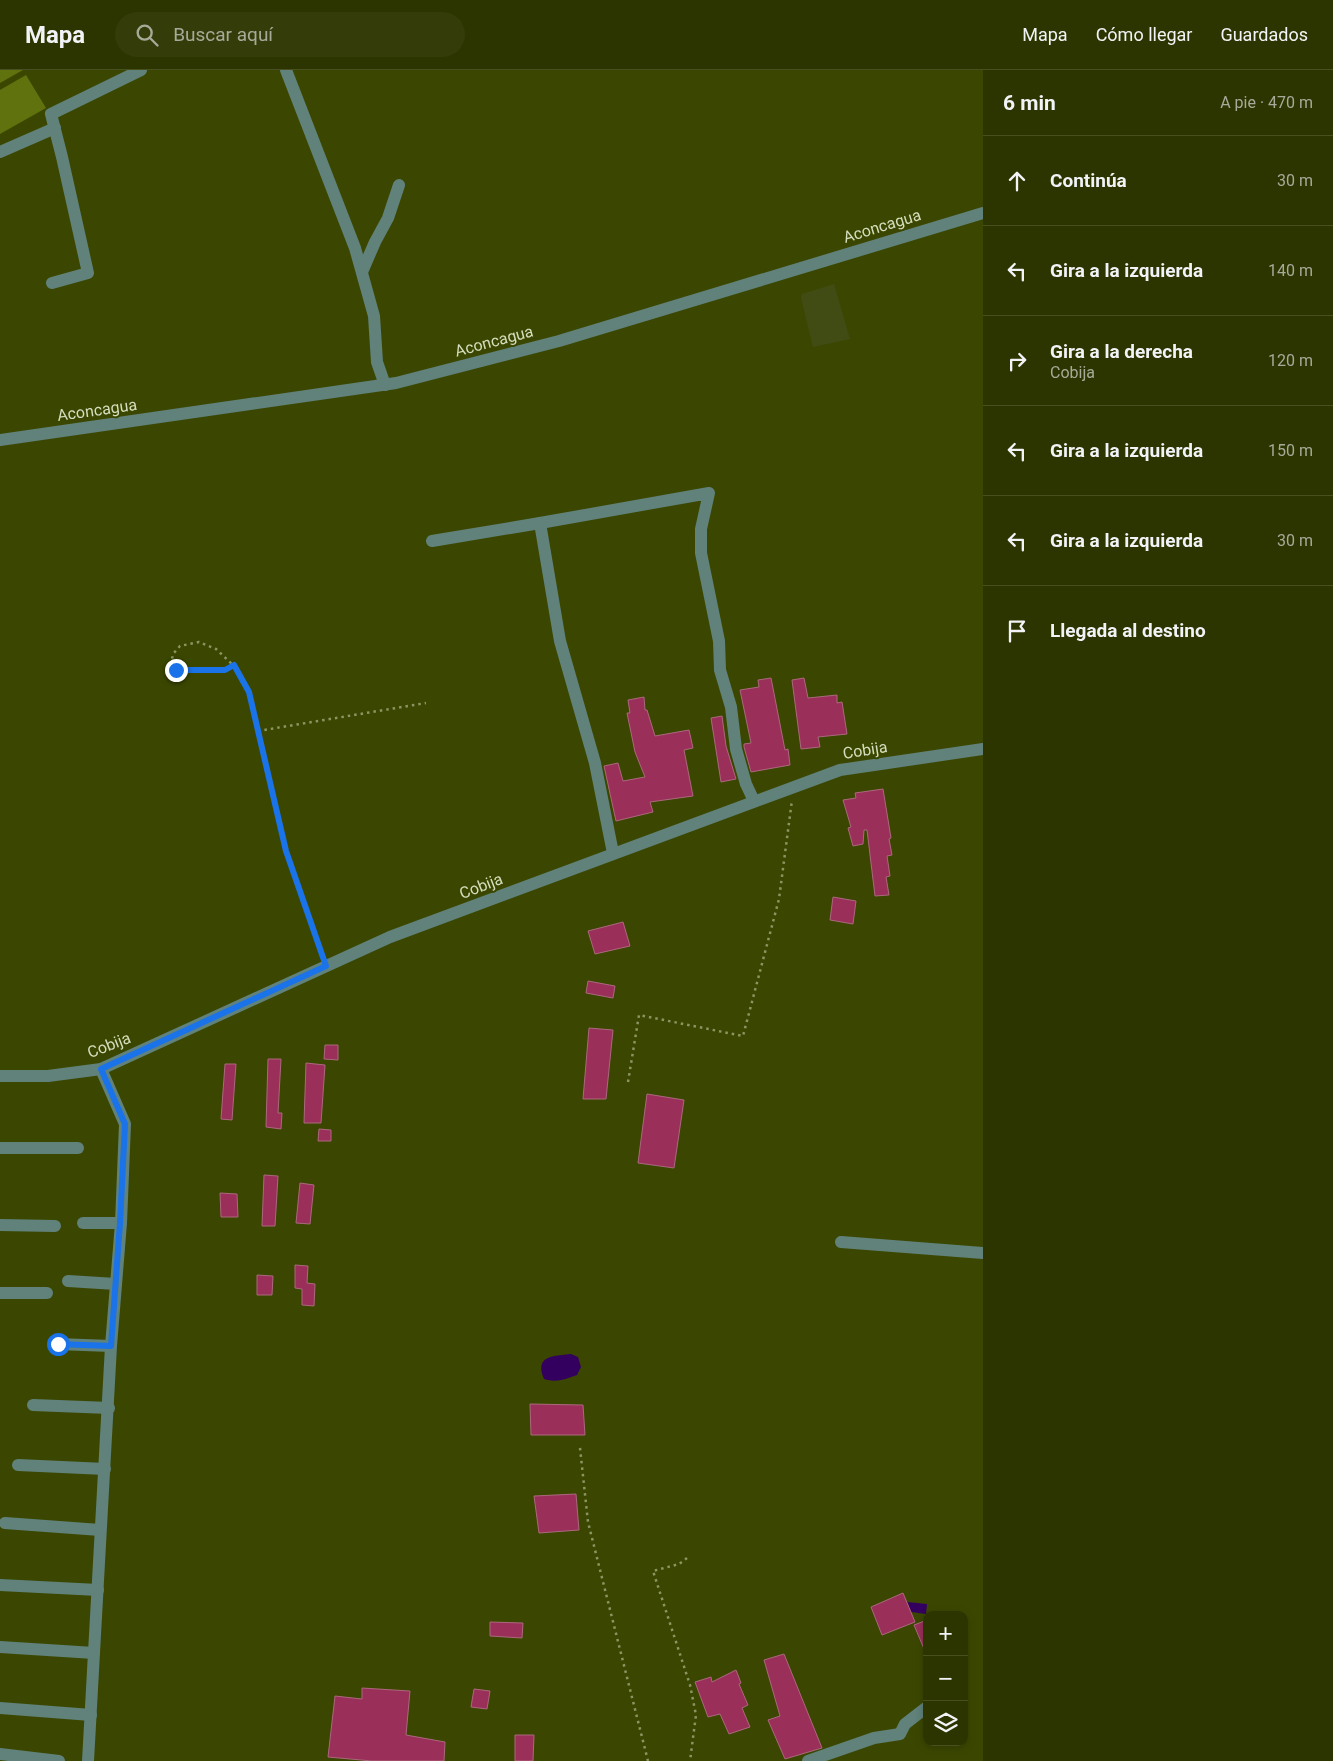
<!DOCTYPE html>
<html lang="es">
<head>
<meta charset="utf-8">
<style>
	body { margin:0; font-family:Roboto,sans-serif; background:#343d0a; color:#f1f3f6 }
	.controls { position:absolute; right:15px; bottom:15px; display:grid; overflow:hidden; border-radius:10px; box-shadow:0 2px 8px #0003 }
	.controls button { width:45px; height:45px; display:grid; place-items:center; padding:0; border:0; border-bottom:1px solid #485022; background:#2c3500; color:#f1f3f6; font:25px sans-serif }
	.stop { position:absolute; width:15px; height:15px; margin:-11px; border:4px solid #1a73e8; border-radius:50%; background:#fff }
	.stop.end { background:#1a73e8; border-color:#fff; box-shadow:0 1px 5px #0008 }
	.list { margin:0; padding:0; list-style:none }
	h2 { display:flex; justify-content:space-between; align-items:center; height:65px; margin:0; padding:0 20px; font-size:21px }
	h2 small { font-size:16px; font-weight:400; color:#a6ab99 }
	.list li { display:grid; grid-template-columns:32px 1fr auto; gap:15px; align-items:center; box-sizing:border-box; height:90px; padding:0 20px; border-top:1px solid #485022 }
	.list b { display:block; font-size:19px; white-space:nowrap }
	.list p { margin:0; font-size:16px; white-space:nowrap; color:#a6ab99 }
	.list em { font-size:16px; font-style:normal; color:#a6ab99 }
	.icon { flex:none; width:28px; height:28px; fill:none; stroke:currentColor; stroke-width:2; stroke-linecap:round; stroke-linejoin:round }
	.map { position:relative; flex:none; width:983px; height:1691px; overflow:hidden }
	header { display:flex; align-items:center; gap:30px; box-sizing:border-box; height:70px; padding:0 25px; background:#2c3500; border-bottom:1px solid #485022 }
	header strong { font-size:24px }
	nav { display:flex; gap:28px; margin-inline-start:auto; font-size:18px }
	.search { width:350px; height:45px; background:#343d0a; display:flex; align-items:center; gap:12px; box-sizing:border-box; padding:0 18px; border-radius:28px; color:#a6ab99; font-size:19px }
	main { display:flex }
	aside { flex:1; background:#2c3500 }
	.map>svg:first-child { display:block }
	.built { fill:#414c15 }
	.green { fill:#60720d }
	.water { fill:#33005f }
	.building { fill:#9a3059; stroke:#ab687d }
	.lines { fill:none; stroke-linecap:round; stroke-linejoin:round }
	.path { stroke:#8b9563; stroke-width:2.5; stroke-dasharray:2.5 4; stroke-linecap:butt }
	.minor { stroke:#60827b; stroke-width:12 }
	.route { stroke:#1a73e8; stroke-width:6 }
	.labels { text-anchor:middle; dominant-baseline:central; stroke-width:4; stroke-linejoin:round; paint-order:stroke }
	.street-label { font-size:16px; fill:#d4ddbd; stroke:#3b4700 }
</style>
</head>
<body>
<header>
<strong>Mapa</strong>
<div class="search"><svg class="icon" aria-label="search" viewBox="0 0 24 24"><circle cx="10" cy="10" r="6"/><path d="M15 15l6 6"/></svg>Buscar aquí</div>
<nav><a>Mapa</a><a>Cómo llegar</a><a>Guardados</a></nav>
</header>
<main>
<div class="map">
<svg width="983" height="1691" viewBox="0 0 983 1691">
	<rect width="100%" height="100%" fill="#3b4700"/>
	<polygon class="built" points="834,214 850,269 813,277 801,228 802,224"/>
	<g class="green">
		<polygon points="0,0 23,0 0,13"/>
		<polygon points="26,5 46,38 0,64 0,20"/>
	</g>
	<g class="water">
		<path d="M571,1284L578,1287L581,1297L577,1305C566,1309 556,1313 544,1309C534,1285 554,1286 571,1284Z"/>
		<polygon points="907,1532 927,1534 926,1544 911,1542"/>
	</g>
	<g class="building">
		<polygon points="771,608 785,680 788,679 790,695 751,702 744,677 744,674 751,673 740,620 759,617 758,610"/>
		<polygon points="804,608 808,628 837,625 837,633 842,632 847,664 818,667 820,677 801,679 792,610"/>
		<polygon points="644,627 645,640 647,640 655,666 689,660 693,678 684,680 693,726 650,732 653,742 616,751 604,696 618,693 623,711 645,707 635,682 627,643 630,643 628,630"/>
		<polygon points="722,646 726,676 736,709 721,712 711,648"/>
		<polygon points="883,719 891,768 889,769 892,785 887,786 890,806 886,807 889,825 875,826 867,760 864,760 863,774 853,776 848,758 851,757 843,730 856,728 855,723"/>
		<polygon points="833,827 856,831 853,854 830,850"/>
		<polygon points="623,852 630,876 595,884 588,861"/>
		<polygon points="588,911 615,916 613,928 586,923"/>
		<polygon points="589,958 613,960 606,1029 583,1029"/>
		<polygon points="325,975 338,975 338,990 324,989"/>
		<polygon points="268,989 281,989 278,1043 282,1043 281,1059 266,1057"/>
		<polygon points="306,993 325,995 321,1053 304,1053"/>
		<polygon points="225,994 236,994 232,1050 221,1049"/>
		<polygon points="647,1024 684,1030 674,1098 638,1093"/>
		<polygon points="319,1059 331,1060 331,1071 318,1071"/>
		<polygon points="264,1105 278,1106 275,1156 262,1156"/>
		<polygon points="300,1113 314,1115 310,1154 296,1153"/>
		<polygon points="220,1123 237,1124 238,1147 221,1147"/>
		<polygon points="295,1195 308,1196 307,1213 315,1214 314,1236 302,1235 302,1219 295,1218"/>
		<polygon points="257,1205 273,1206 272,1225 257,1225"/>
		<polygon points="530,1334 583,1335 585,1365 531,1365"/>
		<polygon points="576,1424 579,1460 539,1463 534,1426"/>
		<polygon points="903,1523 915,1552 882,1565 871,1537"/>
		<polygon points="927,1550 927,1586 914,1555"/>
		<polygon points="490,1552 523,1553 522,1568 490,1566"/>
		<polygon points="784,1584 822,1678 785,1689 768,1650 780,1646 764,1590"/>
		<polygon points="736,1600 741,1613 739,1614 748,1635 742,1638 750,1657 729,1664 720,1644 708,1647 695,1612 711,1607 712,1612"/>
		<polygon points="362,1618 410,1621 406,1665 445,1672 444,1691 372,1691 328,1687 335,1626 362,1629"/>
		<polygon points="474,1619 490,1621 487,1639 471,1637"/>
		<polygon points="515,1665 534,1665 533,1691 515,1691"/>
	</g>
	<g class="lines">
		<g class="path">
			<path d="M233,595C218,605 194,601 176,600L171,594L173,584L180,576L199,572L216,579L233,595L249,622L286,781L322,885"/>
			<polyline points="258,661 426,633"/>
			<polyline points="628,1012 639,945 743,966 779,829 792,730"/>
			<polyline points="580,1378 588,1452 648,1691"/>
			<polyline points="687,1488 679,1494 653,1501 690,1615 696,1645 690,1691"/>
		</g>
		<g class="minor">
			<polyline points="286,0 355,178 374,246 377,292 385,315"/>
			<polyline points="0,82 55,58"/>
			<polyline points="362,202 375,172 388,148 399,115"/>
			<polyline points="52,213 88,203 62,87 51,44 141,0"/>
			<polyline points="0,370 396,313 559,271 983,143"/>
			<polyline points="432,471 540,453"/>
			<polyline points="613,783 595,693 560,571 540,453 709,423 701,459 701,483 719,571 720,600 731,637 736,679 746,714 754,731"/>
			<polyline points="0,1006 48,1006 101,999 390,867 840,700 983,679"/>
			<polyline points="0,1078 78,1078"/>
			<polyline points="83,1153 121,1153"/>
			<polyline points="0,1155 55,1156"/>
			<polyline points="841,1172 983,1183"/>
			<polyline points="68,1211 116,1214"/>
			<polyline points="0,1223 47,1223"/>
			<polyline points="57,1274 111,1276"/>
			<polyline points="33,1335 109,1338"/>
			<polyline points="18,1395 105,1399"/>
			<polyline points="5,1453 100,1460"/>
			<polyline points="0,1515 98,1520"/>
			<polyline points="0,1577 94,1583"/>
			<polyline points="0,1638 91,1645"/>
			<polyline points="0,1684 59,1691"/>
			<polyline points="88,1691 111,1276 121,1153 125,1054 101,999"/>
			<polyline points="808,1691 874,1668 900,1664 905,1654 927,1637"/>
		</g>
	</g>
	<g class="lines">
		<polyline class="route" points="58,1274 111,1276 120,1153 125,1054 101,999 326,896 286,781 249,622 234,595 225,600 176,600"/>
	</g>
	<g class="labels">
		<g class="street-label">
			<text transform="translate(882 156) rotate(-17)">Aconcagua</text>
			<text transform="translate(494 271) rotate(-15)">Aconcagua</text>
			<text transform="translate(97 340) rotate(-8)">Aconcagua</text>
			<text transform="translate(865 680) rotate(-9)">Cobija</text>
			<text transform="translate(481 816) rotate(-21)">Cobija</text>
			<text transform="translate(109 975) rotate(-21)">Cobija</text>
		</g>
	</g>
</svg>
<div class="controls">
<button>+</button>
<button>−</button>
<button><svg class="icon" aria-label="layers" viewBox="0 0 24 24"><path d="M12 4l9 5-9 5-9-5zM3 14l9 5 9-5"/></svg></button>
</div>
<div class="stop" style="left:58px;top:1274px"></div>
<div class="stop end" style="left:176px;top:600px"></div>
</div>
<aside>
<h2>6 min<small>A pie · 470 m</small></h2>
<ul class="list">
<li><svg class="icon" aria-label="ahead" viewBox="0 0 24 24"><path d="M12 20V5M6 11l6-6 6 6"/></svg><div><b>Continúa</b></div><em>30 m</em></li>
<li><svg class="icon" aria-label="left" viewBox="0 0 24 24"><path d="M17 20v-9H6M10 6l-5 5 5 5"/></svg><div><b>Gira a la izquierda</b></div><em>140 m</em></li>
<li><svg class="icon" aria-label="right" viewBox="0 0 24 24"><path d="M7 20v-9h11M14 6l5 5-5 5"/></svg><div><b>Gira a la derecha</b><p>Cobija</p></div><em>120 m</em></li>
<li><svg class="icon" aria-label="left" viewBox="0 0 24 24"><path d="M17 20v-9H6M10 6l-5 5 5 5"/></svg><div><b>Gira a la izquierda</b></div><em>150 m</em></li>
<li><svg class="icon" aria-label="left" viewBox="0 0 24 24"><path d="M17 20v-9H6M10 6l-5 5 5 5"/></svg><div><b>Gira a la izquierda</b></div><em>30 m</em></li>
<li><svg class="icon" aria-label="arrive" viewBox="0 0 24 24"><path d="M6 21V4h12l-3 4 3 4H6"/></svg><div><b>Llegada al destino</b></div></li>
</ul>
</aside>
</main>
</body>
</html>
